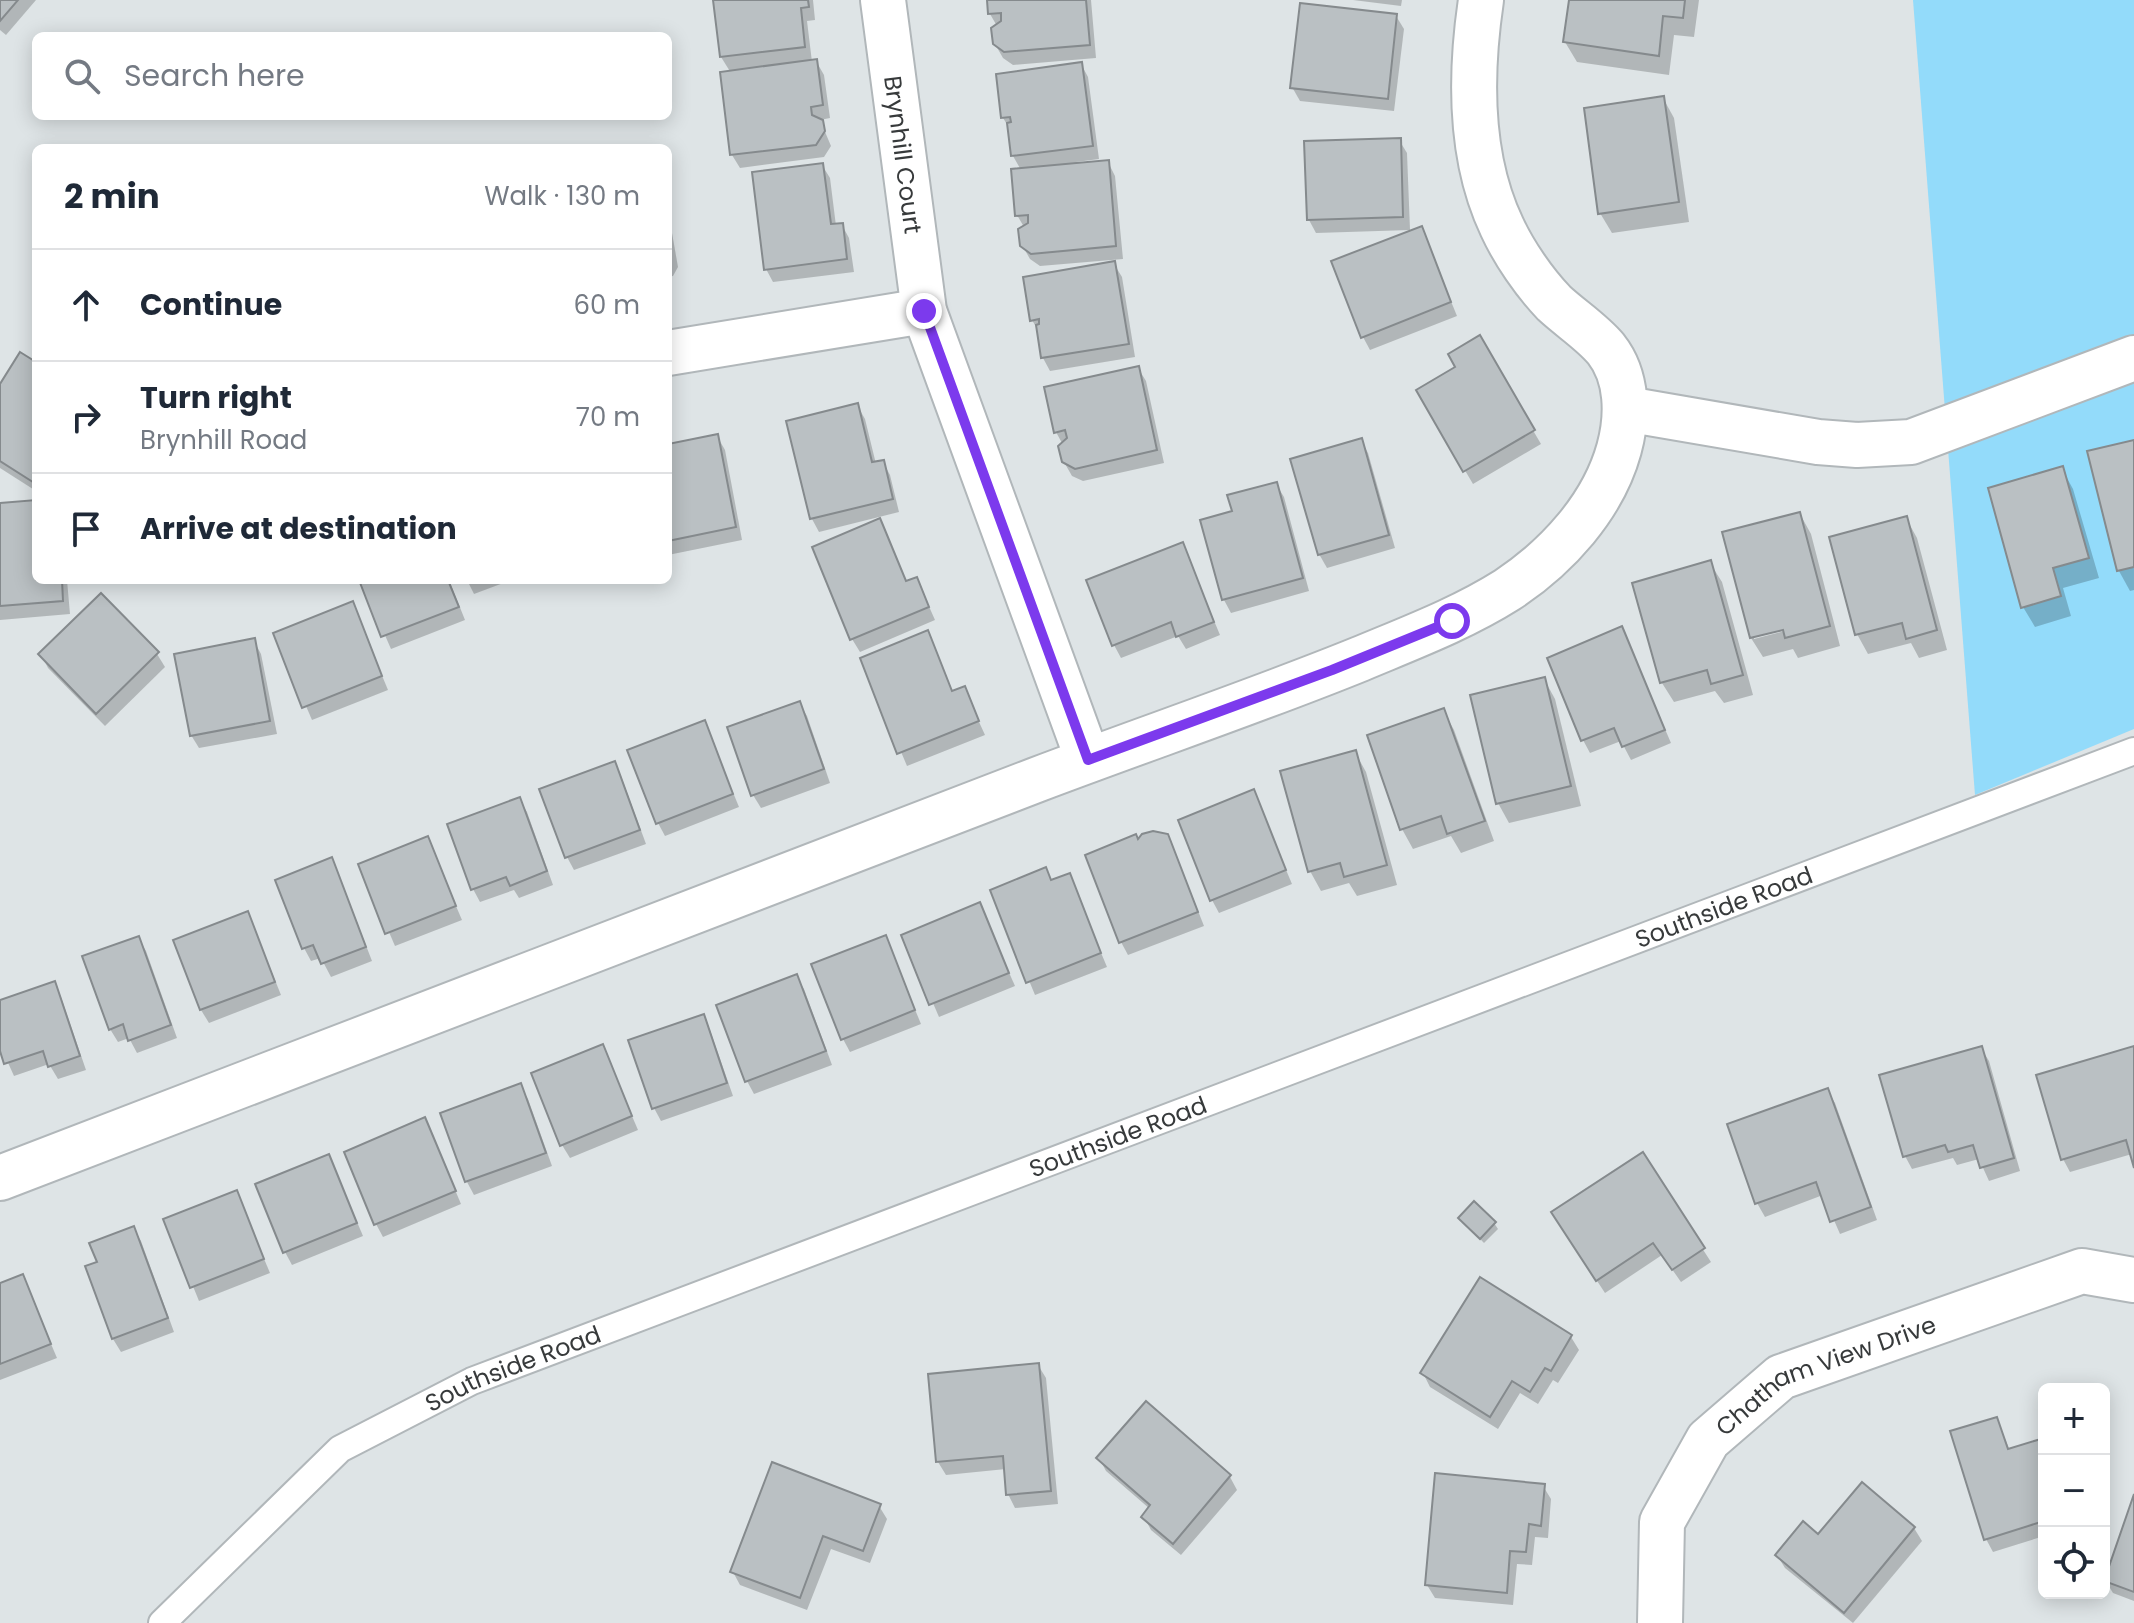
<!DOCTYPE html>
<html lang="en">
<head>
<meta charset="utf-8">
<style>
	body { margin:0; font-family:Poppins,sans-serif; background:#f6f6f7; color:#1f2937 }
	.controls { position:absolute; right:24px; bottom:24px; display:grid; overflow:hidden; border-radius:12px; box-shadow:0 4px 20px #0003 }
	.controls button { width:72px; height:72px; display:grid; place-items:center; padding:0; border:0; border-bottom:2px solid #e0e1e3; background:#fff; color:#1f2937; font:40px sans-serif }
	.stop { position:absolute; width:24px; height:24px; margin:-18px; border:6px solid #7c3aed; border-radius:50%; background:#fff }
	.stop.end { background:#7c3aed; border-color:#fff; box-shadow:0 2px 8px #0008 }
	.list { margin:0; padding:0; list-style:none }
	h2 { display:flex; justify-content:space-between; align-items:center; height:104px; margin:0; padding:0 32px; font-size:34px }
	h2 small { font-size:26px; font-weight:400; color:#747a83 }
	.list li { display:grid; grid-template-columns:52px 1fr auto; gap:24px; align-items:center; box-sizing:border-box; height:112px; padding:0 32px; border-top:2px solid #e0e1e3 }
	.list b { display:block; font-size:30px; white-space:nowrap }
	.list p { margin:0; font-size:26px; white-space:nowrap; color:#747a83 }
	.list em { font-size:26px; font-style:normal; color:#747a83 }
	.icon { flex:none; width:44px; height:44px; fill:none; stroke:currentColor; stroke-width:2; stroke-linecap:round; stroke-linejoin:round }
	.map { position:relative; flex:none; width:2134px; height:1623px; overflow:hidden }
	.search { position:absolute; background:#fff; box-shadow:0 4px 20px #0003; left:32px; top:32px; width:640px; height:88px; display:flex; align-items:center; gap:20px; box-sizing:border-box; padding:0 28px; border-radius:12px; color:#747a83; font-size:30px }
	.panel { position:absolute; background:#fff; box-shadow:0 4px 20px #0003; left:32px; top:144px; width:640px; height:440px; border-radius:12px }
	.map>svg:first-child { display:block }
	.green { fill:#93dbfa }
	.shadow { fill:#0003; fill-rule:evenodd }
	.building { fill:#bac0c3; stroke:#858a8d; stroke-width:2 }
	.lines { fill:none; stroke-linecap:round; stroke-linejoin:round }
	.lane-casing { stroke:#b1b7ba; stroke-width:30 }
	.street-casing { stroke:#b1b7ba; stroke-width:48 }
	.lane { stroke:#fff; stroke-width:26 }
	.street { stroke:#fff; stroke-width:44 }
	.route { stroke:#7c3aed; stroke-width:10 }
	.labels { text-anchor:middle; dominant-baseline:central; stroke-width:6; stroke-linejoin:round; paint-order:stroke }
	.street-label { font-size:24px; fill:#373a3b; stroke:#fff }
</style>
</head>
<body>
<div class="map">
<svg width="2134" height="1623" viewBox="0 0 2134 1623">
	<rect width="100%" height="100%" fill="#dee4e6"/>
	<polygon class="green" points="1913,0 2134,0 2134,729 1975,795"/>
	<g class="shadow">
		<polygon points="0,0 36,0 6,35 0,30"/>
		<polygon points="715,0 813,0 815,20 807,21 812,62 816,61 824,75 830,118 820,120 831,146 824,157 740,168 732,155 731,73 721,57"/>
		<polygon points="989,0 1091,0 1096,58 1013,65 1003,58 995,44 997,26 990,14"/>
		<polygon points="1353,0 1402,0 1401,6"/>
		<polygon points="1571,0 1699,0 1694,37 1674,35 1669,75 1577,62 1565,42"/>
		<polygon points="1396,16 1404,29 1394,111 1300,101 1292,87"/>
		<polygon points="1081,64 1088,77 1099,159 1076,162 1077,165 1108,162 1115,176 1123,259 1040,266 1030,259 1022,245 1024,227 1017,215 1021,170 1013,156 1010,129 1003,118"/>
		<polygon points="1663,98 1674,118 1689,222 1612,233 1600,213"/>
		<polygon points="1399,140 1407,153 1410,230 1316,233 1309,220"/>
		<polygon points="822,165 830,178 836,226 842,225 849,238 854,272 773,282 766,269"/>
		<polygon points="668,210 678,267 673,276 668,277"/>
		<polygon points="1421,228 1457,316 1370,350 1363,337"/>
		<polygon points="1114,264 1122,277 1135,357 1050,371 1043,358 1039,332 1032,320"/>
		<polygon points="1479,338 1541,444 1473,484 1418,391 1458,367"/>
		<polygon points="36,365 36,491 0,468 0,388"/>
		<polygon points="1138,368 1146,381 1164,463 1083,481 1072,476 1064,462 1063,445 1056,432"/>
		<polygon points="857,405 865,419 876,464 883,462 890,475 899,512 819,532 812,519 788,422"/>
		<polygon points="717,436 725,450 742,540 668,555 668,446"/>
		<polygon points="1361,440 1368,453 1395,548 1327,568 1319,554"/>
		<polygon points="2134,442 2134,590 2130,591 2119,571"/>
		<polygon points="2062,469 2073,489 2099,578 2063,588 2071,616 2035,627 2023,607"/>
		<polygon points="1276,484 1284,497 1309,591 1231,613 1224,600 1202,522 1235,513"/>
		<polygon points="36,502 36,580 67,580 70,614 0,620 0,505"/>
		<path d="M1800,514L1811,534L1840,646L1798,658L1793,649L1763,657L1751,638ZM1792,625L1793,629L1754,639V635Z"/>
		<polygon points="1906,518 1917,538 1947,650 1919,658 1911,643 1868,654 1857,634"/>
		<polygon points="880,521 907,583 923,593 935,620 860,652 852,639"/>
		<polygon points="1182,544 1220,635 1186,649 1178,636 1121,658 1114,645"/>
		<polygon points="1710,563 1722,582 1753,695 1724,703 1715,691 1674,702 1662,683 1635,584"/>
		<polygon points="361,580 449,580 465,620 391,649"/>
		<polygon points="467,580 511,580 474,594"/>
		<polygon points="352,603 388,690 312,720 275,634"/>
		<polygon points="1622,629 1671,743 1631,760 1621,741 1590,753 1583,740"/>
		<polygon points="927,633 953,693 964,689 985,735 907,766 862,659"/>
		<polygon points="254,641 261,654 277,734 199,748 191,735"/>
		<polygon points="41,654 157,654 165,667 105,726 48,668"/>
		<polygon points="1544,679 1555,699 1581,806 1509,823 1498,803"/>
		<polygon points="799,703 807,716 830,783 761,808 753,795"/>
		<polygon points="1443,710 1454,730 1494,841 1461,853 1451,836 1413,849 1402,829 1369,736"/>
		<polygon points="704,722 739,807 665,836 658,823"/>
		<polygon points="1355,752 1366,772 1397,885 1357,896 1349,883 1321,891 1310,871"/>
		<polygon points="614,763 621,776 646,844 574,870 567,857"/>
		<polygon points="1253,792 1292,884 1219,913 1212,900"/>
		<polygon points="519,799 527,812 553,885 519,898 514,890 480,902 473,889"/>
		<polygon points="1166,836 1174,850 1204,926 1128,955 1121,942 1139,842"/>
		<polygon points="427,839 462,920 395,946 360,865"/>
		<polygon points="331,860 338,873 372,961 331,977 321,958 311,961 304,948"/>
		<polygon points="1069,876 1107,967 1035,995 992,891 1052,882"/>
		<polygon points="979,905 1015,986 939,1017 904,936"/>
		<polygon points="248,913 281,995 209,1023 201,1010 176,941"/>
		<polygon points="885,937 921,1024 850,1052 843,1039"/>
		<polygon points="138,938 146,951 177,1038 137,1053 129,1038 118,1042 110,1029"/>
		<polygon points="796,976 804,989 832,1065 754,1094 747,1081"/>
		<polygon points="54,984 61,997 86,1070 58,1079 49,1064 14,1076 0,1045 0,1002"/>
		<polygon points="703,1016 710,1030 733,1096 661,1121 654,1108"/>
		<polygon points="602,1046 638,1130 570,1158 562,1145"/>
		<polygon points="1981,1048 1989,1061 2020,1171 1989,1181 1979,1159 1957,1165 1953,1158 1912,1169 1905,1156"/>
		<polygon points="2134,1048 2134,1161 2132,1154 2070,1172 2063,1159"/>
		<polygon points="520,1086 528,1099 552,1166 474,1195 467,1182 443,1114"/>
		<polygon points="1827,1090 1835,1103 1877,1220 1840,1234 1823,1195 1765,1217 1757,1203 1729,1125"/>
		<polygon points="431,1133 461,1204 383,1237 376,1224"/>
		<polygon points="1642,1155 1711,1262 1681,1282 1662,1255 1605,1293 1561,1226"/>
		<polygon points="335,1170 363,1236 292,1265 285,1252"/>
		<polygon points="236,1192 270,1273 199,1301 166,1220"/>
		<polygon points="1460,1218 1494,1223 1498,1229 1484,1243"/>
		<polygon points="133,1228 141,1241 174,1332 121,1352 113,1339 88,1267 99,1263"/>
		<polygon points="22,1276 57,1358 0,1380 0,1285"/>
		<polygon points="1571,1337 1579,1350 1558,1383 1553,1380 1538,1404 1520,1393 1498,1429 1430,1387 1423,1373"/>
		<polygon points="1038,1365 1046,1378 1058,1504 1015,1508 1008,1494 1006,1469 946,1475 938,1462"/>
		<polygon points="1146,1403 1230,1477 1237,1490 1181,1555 1151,1530 1144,1517 1150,1509 1106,1471 1099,1458"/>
		<polygon points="1997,1419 2010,1451 2044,1440 2044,1536 1993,1552 1986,1539"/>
		<polygon points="1543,1486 1551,1499 1548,1538 1535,1537 1532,1565 1517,1564 1513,1605 1435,1598 1427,1585"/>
		<polygon points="2134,1500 2134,1601 2113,1593 2105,1580"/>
		<polygon points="879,1506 887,1519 870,1563 831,1549 807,1610 740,1585 733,1572"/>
		<polygon points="1914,1528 1922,1541 1853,1623 1785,1568 1777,1555 1818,1537"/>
	</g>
	<g class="building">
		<polygon points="0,0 18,0 0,21"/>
		<polygon points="713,0 808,0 809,7 801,8 805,47 720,57"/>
		<polygon points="987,0 1086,0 1090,45 1004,52 993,44 991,28 1001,21 1001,13 988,14"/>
		<polygon points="1569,0 1685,0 1683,18 1663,16 1659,56 1563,42"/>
		<polygon points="1300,3 1397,14 1388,99 1290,88"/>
		<polygon points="817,59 823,105 811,107 812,115 823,120 825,131 816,145 730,155 720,72"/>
		<polygon points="1082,62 1093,146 1011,156 1007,123 1011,122 1010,117 1001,118 996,74"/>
		<polygon points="1664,96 1679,202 1598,214 1584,108"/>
		<polygon points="1401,138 1403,217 1307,220 1304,141"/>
		<polygon points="1109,160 1116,246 1031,254 1020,246 1018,229 1028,223 1028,215 1015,216 1011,169"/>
		<polygon points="823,163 831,224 843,223 847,259 764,270 752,172"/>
		<polygon points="1422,226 1451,302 1361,338 1331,261"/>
		<polygon points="1115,261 1129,344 1041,358 1036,325 1039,324 1039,319 1030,321 1023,277"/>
		<polygon points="1480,335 1535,430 1463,472 1416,390 1455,367 1448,354"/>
		<polygon points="20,352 36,362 36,484 0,461 0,384"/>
		<polygon points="1139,366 1157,450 1075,469 1062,462 1058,446 1067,438 1065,430 1054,433 1044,387"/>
		<polygon points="858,403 872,462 884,460 893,499 810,519 786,421"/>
		<polygon points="718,434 736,527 668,541 668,444"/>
		<polygon points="1362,438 1389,535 1318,555 1290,459"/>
		<polygon points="2134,440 2134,567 2117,571 2087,451"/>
		<polygon points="2063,466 2089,558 2053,568 2061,596 2021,608 1988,488"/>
		<polygon points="1277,482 1303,578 1222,600 1200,520 1232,511 1227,495"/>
		<polygon points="36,500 36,580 62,580 63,601 0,606 0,503"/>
		<polygon points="1800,512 1830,626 1785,638 1783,630 1750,638 1722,532"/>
		<polygon points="1907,516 1937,630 1906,639 1902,623 1855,635 1829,537"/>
		<polygon points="880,518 906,581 917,577 929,607 850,640 812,547"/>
		<polygon points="1183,542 1214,622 1176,637 1171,622 1112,646 1086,580"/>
		<polygon points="1711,560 1743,675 1711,684 1707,670 1660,683 1632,583"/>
		<polygon points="359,580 448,580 459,607 381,637"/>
		<polygon points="101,593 159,652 96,714 38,654"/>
		<polygon points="353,601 382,676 302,708 273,633"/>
		<polygon points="1622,626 1665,730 1622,747 1614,728 1581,741 1547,658"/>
		<polygon points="928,630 952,691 965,686 979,721 897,754 860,658"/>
		<polygon points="255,638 270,721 190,736 174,654"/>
		<polygon points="1545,677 1571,786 1496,804 1470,695"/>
		<polygon points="800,701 824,769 751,796 727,727"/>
		<polygon points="1444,708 1485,821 1447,834 1441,816 1400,830 1367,735"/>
		<polygon points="705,720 733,794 656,824 627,750"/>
		<polygon points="1356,750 1387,865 1344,877 1340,863 1308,872 1280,771"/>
		<polygon points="615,761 640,830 565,858 539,789"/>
		<polygon points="1254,789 1286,870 1210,901 1178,820"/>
		<polygon points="520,797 547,871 510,886 506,877 471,890 447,824"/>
		<polygon points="1153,831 1168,834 1198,912 1119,943 1085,855 1136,834 1138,839 1142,834"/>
		<polygon points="428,836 456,906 385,934 358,864"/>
		<polygon points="332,857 366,947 321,964 313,945 302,949 275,880"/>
		<polygon points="1046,867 1051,880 1070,873 1101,953 1026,983 990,890"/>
		<polygon points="980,902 1009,973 929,1005 901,935"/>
		<polygon points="248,911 275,982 200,1010 173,940"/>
		<polygon points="886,935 915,1010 841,1040 811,964"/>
		<polygon points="139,936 171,1025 128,1041 123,1024 109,1030 82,956"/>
		<polygon points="797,974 826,1051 745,1082 716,1005"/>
		<polygon points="55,981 80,1056 48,1067 43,1051 4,1064 0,1051 0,1000"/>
		<polygon points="704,1014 727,1083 652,1109 628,1040"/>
		<polygon points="603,1044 632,1116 560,1146 531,1073"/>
		<polygon points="1982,1046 2014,1158 1980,1168 1973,1145 1948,1152 1945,1145 1903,1157 1879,1075"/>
		<polygon points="2134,1046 2134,1168 2126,1140 2061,1160 2036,1075"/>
		<polygon points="521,1083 546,1153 465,1182 440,1113"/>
		<polygon points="1828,1088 1871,1207 1830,1222 1816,1182 1755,1204 1727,1124"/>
		<polygon points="425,1117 456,1191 374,1225 344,1152"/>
		<polygon points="1643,1152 1705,1248 1672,1270 1653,1243 1596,1281 1551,1212"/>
		<polygon points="329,1154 357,1223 283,1253 255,1184"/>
		<polygon points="237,1190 264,1259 190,1288 163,1219"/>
		<polygon points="1474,1201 1496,1222 1480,1239 1458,1218"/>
		<polygon points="134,1226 168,1318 112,1339 85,1266 97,1262 89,1243"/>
		<polygon points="23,1274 51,1344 0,1364 0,1283"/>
		<polygon points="1480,1277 1572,1335 1551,1371 1545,1368 1530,1392 1512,1381 1490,1417 1420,1373"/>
		<polygon points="1039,1363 1051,1491 1006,1495 1003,1456 936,1462 928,1374"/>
		<polygon points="1146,1401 1231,1475 1173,1544 1141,1517 1150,1505 1096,1458"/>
		<polygon points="1997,1417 2008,1449 2044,1438 2044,1521 1984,1540 1950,1431"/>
		<polygon points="772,1462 881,1504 863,1551 823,1536 800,1598 730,1572"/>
		<polygon points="1435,1473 1545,1484 1541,1526 1529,1524 1526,1552 1510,1551 1507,1593 1425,1585"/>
		<polygon points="1862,1482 1915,1527 1844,1613 1775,1555 1803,1521 1818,1534"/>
		<polygon points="2134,1494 2134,1592 2104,1581"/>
	</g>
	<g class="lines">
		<defs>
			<g id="lane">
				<path id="s1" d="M162,1623L340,1449L472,1381L2134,751"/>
			</g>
			<g id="street">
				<path id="s2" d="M883,0L924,311L1088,760"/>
				<polyline points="668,353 924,311"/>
				<polyline points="1626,409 1818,442 1857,445 1911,442 2134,358"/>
				<path d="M0,1178C345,1046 690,913 1036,780C1144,739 1254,702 1360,659C1410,638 1461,619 1507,590C1557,557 1603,507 1619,449C1628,416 1628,377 1606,349C1592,332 1570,318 1554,303C1534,282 1514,253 1502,227C1469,158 1470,74 1481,0"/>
				<path id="s3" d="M1660,1623L1662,1522L1708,1440L1781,1377L2082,1271L2134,1280"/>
			</g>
		</defs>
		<use href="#lane" class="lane-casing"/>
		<use href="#street" class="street-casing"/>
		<use href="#lane" class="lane"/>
		<use href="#street" class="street"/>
	</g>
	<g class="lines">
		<polyline class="route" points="924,311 1088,760 1332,670 1452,621"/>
	</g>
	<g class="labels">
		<g class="street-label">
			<text stroke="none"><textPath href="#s2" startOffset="156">Brynhill Court</textPath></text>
			<text stroke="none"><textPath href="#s1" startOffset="1736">Southside Road</textPath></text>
			<text stroke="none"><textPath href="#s1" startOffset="1088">Southside Road</textPath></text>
			<text stroke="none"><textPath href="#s1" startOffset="440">Southside Road</textPath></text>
			<text stroke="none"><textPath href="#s3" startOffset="332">Chatham View Drive</textPath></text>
		</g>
	</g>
</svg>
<div class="controls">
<button>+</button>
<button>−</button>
<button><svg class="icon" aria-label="locate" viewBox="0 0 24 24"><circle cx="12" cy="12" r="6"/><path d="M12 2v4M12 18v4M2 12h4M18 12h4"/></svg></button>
</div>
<div class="stop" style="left:1452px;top:621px"></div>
<div class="stop end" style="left:924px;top:311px"></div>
<div class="search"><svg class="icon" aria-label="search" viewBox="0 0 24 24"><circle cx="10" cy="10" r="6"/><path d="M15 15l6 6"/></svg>Search here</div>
<section class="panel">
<h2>2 min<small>Walk · 130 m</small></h2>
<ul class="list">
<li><svg class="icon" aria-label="ahead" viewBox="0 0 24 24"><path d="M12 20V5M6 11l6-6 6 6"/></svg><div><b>Continue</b></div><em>60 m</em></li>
<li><svg class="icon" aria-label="right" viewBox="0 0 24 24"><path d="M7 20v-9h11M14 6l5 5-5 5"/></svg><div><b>Turn right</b><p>Brynhill Road</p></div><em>70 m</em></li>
<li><svg class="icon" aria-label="arrive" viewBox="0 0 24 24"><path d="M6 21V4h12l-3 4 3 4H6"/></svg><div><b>Arrive at destination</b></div></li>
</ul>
</section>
</div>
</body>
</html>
